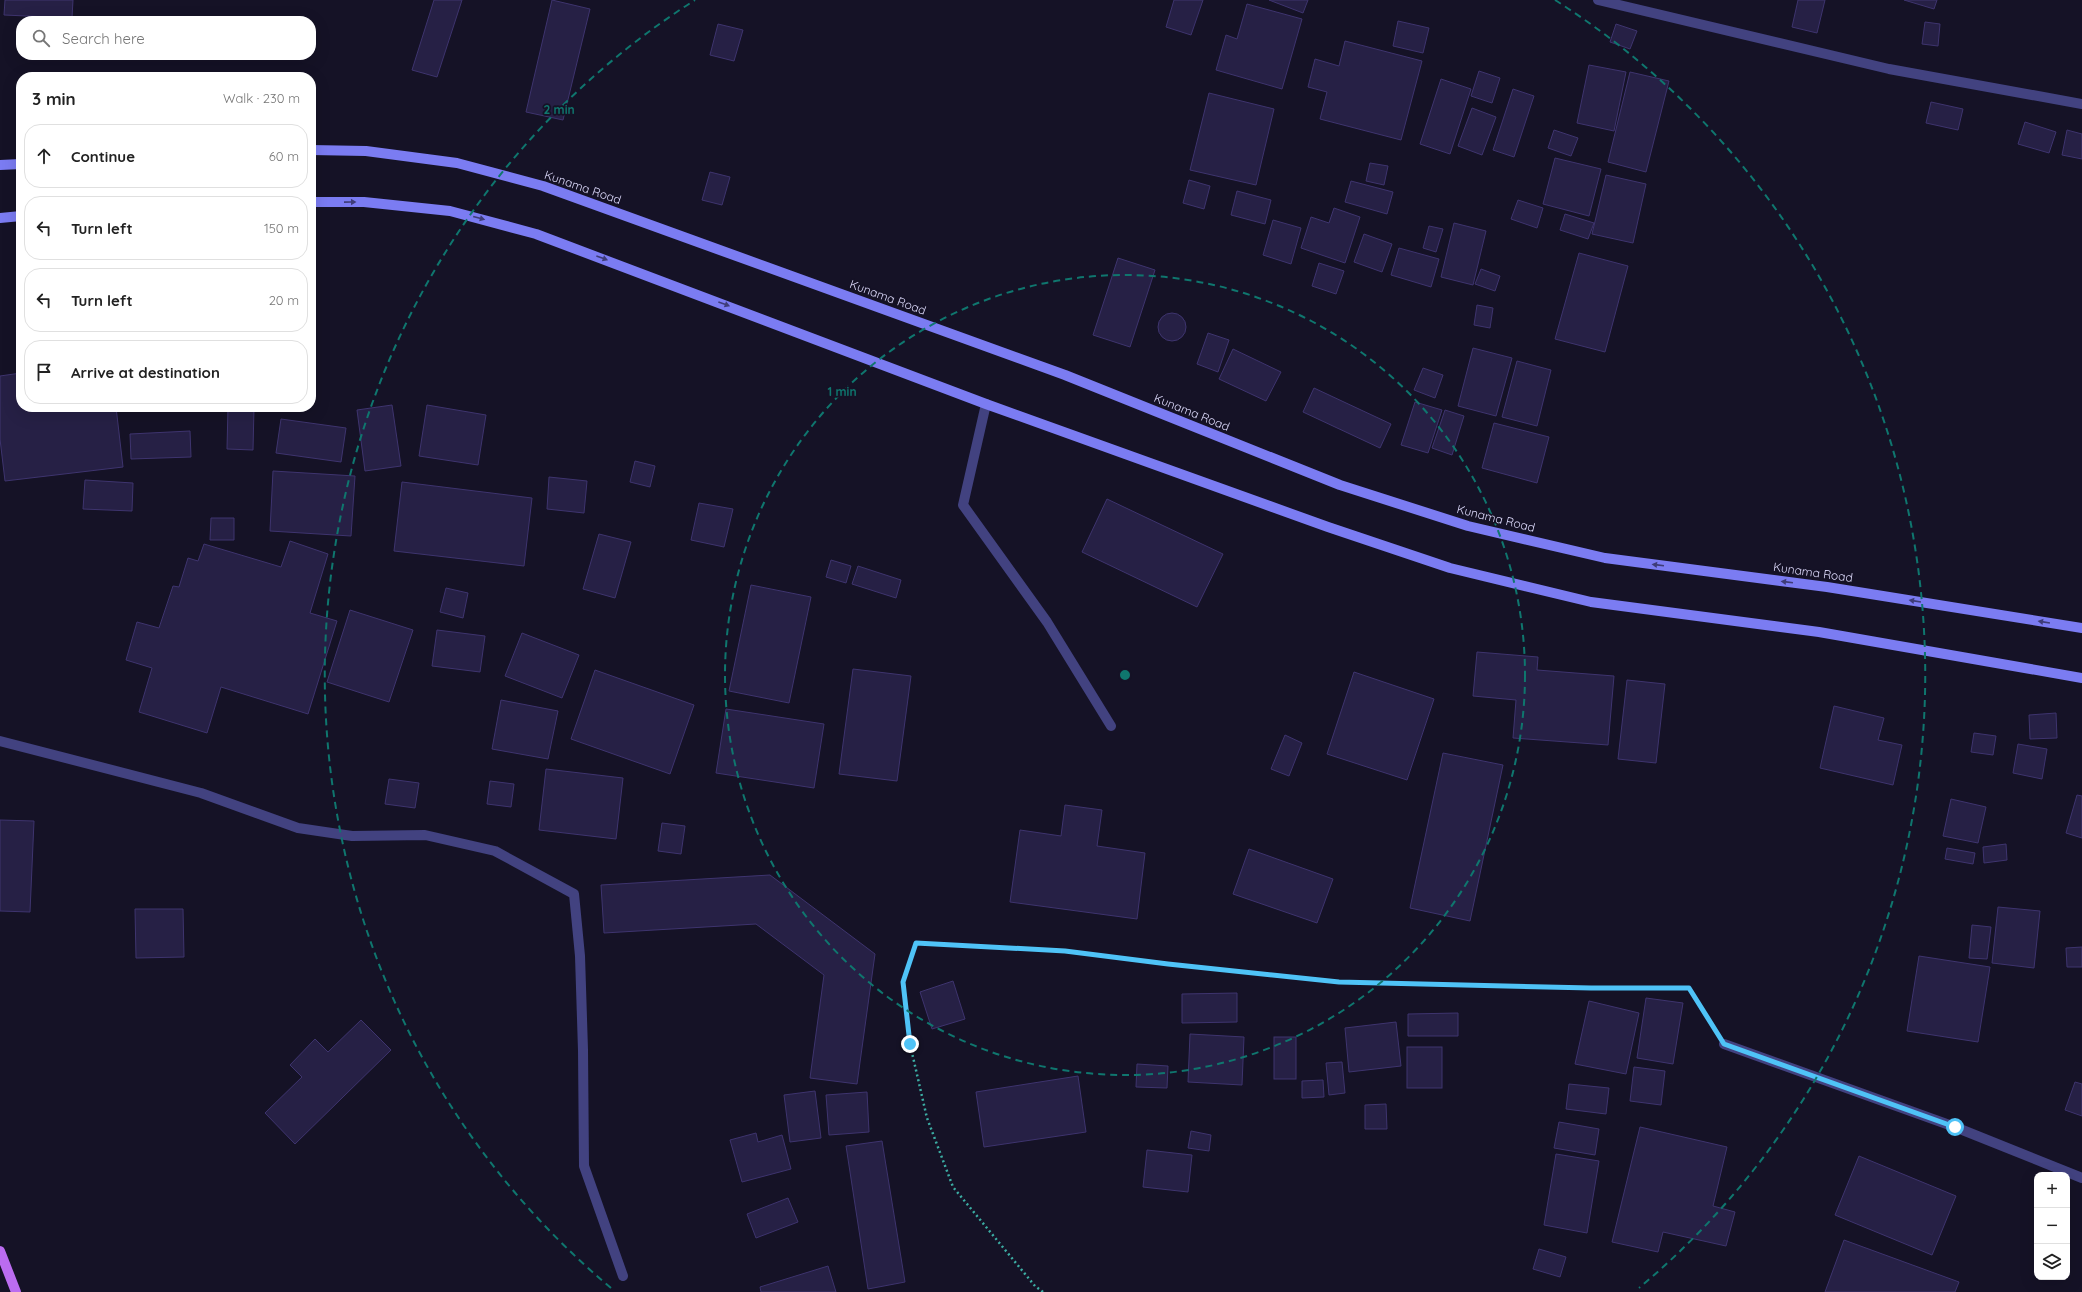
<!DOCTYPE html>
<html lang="en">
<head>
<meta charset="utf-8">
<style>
	body { margin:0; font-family:Quicksand,sans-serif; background:#f6f6f6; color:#222 }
	.controls { position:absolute; right:12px; bottom:12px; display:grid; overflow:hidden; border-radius:8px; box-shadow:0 4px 16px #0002 }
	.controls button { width:36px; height:36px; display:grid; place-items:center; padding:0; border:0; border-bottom:1px solid #e0e0e0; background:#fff; color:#222; font:20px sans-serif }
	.stop { position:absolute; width:12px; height:12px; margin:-9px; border:3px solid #4fc3f7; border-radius:50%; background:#fff }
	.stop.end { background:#4fc3f7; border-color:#fff; box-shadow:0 1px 4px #0008 }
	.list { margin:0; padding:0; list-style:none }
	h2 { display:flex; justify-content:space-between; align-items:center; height:52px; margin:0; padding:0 16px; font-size:17px }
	h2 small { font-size:13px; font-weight:400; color:#767676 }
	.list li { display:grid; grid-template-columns:26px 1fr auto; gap:12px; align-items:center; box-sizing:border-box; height:64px; margin:0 8px 8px; padding:0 8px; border:1px solid #e0e0e0; border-radius:16px }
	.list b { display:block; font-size:15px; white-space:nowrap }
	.list em { font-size:13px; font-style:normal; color:#767676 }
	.icon { flex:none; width:22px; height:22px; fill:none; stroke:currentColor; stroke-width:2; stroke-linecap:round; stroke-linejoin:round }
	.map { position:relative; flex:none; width:2082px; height:1292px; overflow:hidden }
	.search { position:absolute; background:#fff; box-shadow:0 4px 16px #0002; left:16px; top:16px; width:300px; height:44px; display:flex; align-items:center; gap:10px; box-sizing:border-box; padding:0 14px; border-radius:16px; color:#767676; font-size:15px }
	.panel { position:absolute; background:#fff; box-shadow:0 4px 16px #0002; left:16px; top:72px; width:300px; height:340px; border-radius:16px }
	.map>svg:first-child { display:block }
	.building { fill:#262045; stroke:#3e346e }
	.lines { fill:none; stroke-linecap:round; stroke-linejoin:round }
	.path { stroke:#3cada3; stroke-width:2.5; stroke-dasharray:2 3; stroke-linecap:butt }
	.minor { stroke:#424280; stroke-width:10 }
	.secondary { stroke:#7b7cf2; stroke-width:10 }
	.primary { stroke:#bb6cf0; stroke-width:10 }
	.oneway { fill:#3e3c78 }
	.route { stroke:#4fc3f7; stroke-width:5 }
	.ring { fill:none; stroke:#0f766e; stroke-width:2; stroke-dasharray:7 5 }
	.labels { text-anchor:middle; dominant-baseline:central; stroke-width:3.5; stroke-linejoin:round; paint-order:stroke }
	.street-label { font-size:12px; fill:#dddafb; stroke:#151226 }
	.centre { fill:#0f766e; stroke:#151226; stroke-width:2 }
	.ring-label { font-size:12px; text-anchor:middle; font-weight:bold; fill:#0f766e; stroke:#151226; stroke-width:3.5; stroke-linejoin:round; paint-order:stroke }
</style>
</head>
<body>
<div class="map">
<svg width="2082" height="1292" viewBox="0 0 2082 1292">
	<rect width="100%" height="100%" fill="#151226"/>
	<g class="building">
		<polygon points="5,0 73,0 72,18 4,15"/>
		<polygon points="434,0 462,0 437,77 412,70"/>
		<polygon points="552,0 590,9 563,120 526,112"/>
		<polygon points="1174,0 1203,0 1191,35 1166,27"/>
		<polygon points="1269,0 1308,0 1303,13"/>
		<polygon points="1798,0 1825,0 1817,33 1792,27"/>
		<polygon points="1904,0 1937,0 1934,9"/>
		<polygon points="1247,4 1302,19 1282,89 1216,70 1226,35 1237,39"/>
		<polygon points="1398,21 1429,28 1423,53 1393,46"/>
		<polygon points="1925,22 1940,24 1938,46 1922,44"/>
		<polygon points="718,24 743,30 734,61 710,55"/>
		<polygon points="1616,24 1637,31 1630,49 1610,42"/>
		<polygon points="1345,41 1422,61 1401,140 1320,119 1327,92 1308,87 1315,59 1339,66"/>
		<polygon points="1589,65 1626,72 1614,131 1577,123"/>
		<polygon points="1479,71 1500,78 1492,103 1471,96"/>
		<polygon points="1630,72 1669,81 1646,172 1608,162"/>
		<polygon points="1441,79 1471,89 1450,154 1420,144"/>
		<polygon points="1513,89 1534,96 1514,157 1493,150"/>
		<polygon points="1209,93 1274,109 1256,185 1190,170"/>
		<polygon points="1931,102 1963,109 1958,130 1926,123"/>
		<polygon points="1472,108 1496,117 1482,155 1458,146"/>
		<polygon points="2025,122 2056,132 2049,153 2018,144"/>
		<polygon points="1554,130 1578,138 1571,156 1548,148"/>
		<polygon points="2067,130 2082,134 2082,159 2062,155"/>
		<polygon points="1555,158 1601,169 1589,216 1543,204"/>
		<polygon points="1370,163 1388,166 1384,185 1366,181"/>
		<polygon points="710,172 730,177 722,205 702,200"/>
		<polygon points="1606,175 1646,184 1633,243 1592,234"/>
		<polygon points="1189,180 1210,186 1204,209 1183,203"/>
		<polygon points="1351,181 1393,192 1387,214 1345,202"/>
		<polygon points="1237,191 1271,200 1265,224 1231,215"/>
		<polygon points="1518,200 1543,208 1537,228 1511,219"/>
		<polygon points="1334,208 1360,217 1345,263 1301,248 1311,217 1329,223"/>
		<polygon points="1565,214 1594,223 1588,239 1560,230"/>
		<polygon points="1273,220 1301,228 1291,264 1263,255"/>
		<polygon points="1454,223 1486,231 1473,285 1441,277"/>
		<polygon points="1429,226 1443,229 1436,252 1423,248"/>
		<polygon points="1364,234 1392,244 1382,272 1354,262"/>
		<polygon points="1399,248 1439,259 1431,287 1391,275"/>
		<polygon points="1579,253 1628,266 1605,352 1555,339"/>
		<polygon points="1118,258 1155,270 1130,347 1093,335"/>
		<polygon points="1319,263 1344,271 1336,294 1312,286"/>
		<polygon points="1481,269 1500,276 1495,291 1475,284"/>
		<polygon points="1477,305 1493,308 1490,328 1474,325"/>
		<circle cx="1172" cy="327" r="14"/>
		<polygon points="1208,333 1229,340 1218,372 1197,364"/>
		<polygon points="1473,348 1512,358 1496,416 1458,406"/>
		<polygon points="1233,349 1281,372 1266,401 1219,379"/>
		<polygon points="1517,361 1551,370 1537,426 1502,417"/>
		<polygon points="1423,368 1443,375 1435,398 1414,390"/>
		<polygon points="21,373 21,407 116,407 123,467 5,481 0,439 0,376"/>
		<polygon points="1314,388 1391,424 1380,448 1303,412"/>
		<polygon points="1415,402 1442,410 1428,453 1401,445"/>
		<polygon points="392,405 401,466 365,471 357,410"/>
		<polygon points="427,405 486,415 478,465 419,456"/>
		<polygon points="228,407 254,407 253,450 227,449"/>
		<polygon points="1445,410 1464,416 1452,455 1432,448"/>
		<polygon points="281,419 346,428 341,462 276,453"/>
		<polygon points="1494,423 1549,437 1537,483 1482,468"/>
		<polygon points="190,431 191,457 131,459 130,434"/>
		<polygon points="635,461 655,466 650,487 630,482"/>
		<polygon points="273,471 355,476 351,536 270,531"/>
		<polygon points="549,477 587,481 584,513 547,509"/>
		<polygon points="85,480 133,483 132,511 83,509"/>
		<polygon points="402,482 532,498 524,566 394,551"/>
		<polygon points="1107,499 1223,554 1197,607 1082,552"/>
		<polygon points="699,503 733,509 724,547 691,540"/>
		<polygon points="211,518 234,518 234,540 210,540"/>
		<polygon points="599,534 631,542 615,598 583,589"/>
		<polygon points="290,541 328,554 310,613 337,621 308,714 221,687 207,733 139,712 152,668 126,660 137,622 159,628 173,586 179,587 188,558 198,561 204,544 281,567"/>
		<polygon points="831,560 851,566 846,583 826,577"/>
		<polygon points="858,566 901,580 896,598 852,584"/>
		<polygon points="751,585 811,597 789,703 729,691"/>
		<polygon points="446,588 468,593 463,618 440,612"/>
		<polygon points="350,610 413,630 389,702 327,682"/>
		<polygon points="437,630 485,636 480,672 432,666"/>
		<polygon points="522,633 579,655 562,698 505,676"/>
		<polygon points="1477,652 1538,657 1537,670 1614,676 1608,745 1513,738 1516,700 1473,696"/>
		<polygon points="853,669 911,676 897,781 839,774"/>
		<polygon points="595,670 694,705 670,774 571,739"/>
		<polygon points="1354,672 1434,699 1407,780 1327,754"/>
		<polygon points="1627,680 1665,684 1656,763 1618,759"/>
		<polygon points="501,700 558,711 548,759 492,749"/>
		<polygon points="1834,706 1884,718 1878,740 1902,745 1893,785 1820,768"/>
		<polygon points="726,709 824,724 814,788 716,773"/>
		<polygon points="2056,713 2057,738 2030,739 2029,715"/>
		<polygon points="1974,733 1996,736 1993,755 1971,752"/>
		<polygon points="1285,735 1302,743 1289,776 1271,769"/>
		<polygon points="2018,744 2047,749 2042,779 2013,773"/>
		<polygon points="1443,753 1503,765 1470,921 1410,908"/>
		<polygon points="546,769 623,778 616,839 539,830"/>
		<polygon points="389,779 419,783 415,808 385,804"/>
		<polygon points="490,781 514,784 511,807 487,804"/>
		<polygon points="2077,795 2082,796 2082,838 2066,833"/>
		<polygon points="1951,799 1986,807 1978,843 1943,836"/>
		<polygon points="1065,805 1102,810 1097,846 1145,853 1137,919 1010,902 1020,830 1061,836"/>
		<polygon points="0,820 34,821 30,912 0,911"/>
		<polygon points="662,823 685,826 681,854 658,851"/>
		<polygon points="2006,844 2007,860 1984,863 1983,847"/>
		<polygon points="1947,848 1975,853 1973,864 1945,859"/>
		<polygon points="1249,849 1333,879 1317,923 1233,894"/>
		<polygon points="770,875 875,954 857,1084 810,1078 824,975 756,924 604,933 601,885"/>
		<polygon points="1998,907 2040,911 2034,968 1992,963"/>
		<polygon points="135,909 183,909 184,957 136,958"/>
		<polygon points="1972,925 1991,927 1987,959 1969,958"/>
		<polygon points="2082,947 2082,967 2067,967 2066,948"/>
		<polygon points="1919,956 1990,967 1978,1042 1907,1031"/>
		<polygon points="953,981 965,1019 932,1029 920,992"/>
		<polygon points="1237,993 1237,1022 1182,1023 1182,994"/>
		<polygon points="1646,998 1683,1003 1673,1064 1637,1058"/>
		<polygon points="1589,1001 1639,1013 1626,1074 1575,1064"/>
		<polygon points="1458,1013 1458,1036 1408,1036 1408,1014"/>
		<polygon points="361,1020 391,1050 295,1144 265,1113 302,1077 290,1065 315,1039 328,1052"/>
		<polygon points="1396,1022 1401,1066 1349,1072 1345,1028"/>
		<polygon points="1190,1034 1244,1037 1242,1085 1188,1082"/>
		<rect x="1274" y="1037" width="22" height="42"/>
		<rect x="1407" y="1047" width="35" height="41"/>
		<polygon points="1342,1062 1345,1093 1329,1095 1326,1063"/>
		<polygon points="1137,1064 1168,1066 1167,1088 1136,1087"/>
		<polygon points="1634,1067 1665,1071 1661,1105 1630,1101"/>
		<polygon points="1078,1076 1086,1132 984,1147 976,1092"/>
		<polygon points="1323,1080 1324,1097 1302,1098 1302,1081"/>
		<polygon points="2075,1082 2082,1084 2082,1116 2065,1110"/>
		<polygon points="1569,1084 1609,1088 1606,1114 1566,1109"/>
		<polygon points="815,1091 821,1138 790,1142 784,1095"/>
		<polygon points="867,1092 869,1132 829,1135 826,1095"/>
		<polygon points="1386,1104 1387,1129 1365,1129 1365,1105"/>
		<polygon points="1559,1122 1599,1129 1595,1155 1554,1148"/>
		<polygon points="1640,1127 1727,1147 1713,1206 1735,1212 1726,1246 1663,1232 1658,1252 1612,1242"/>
		<polygon points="1191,1131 1211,1135 1209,1151 1188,1148"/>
		<polygon points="756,1133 758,1142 782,1135 791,1169 742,1182 730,1140"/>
		<polygon points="882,1141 905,1282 868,1289 846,1146"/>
		<polygon points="1147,1150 1192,1155 1188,1192 1143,1187"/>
		<polygon points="1556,1154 1599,1161 1587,1233 1544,1225"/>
		<polygon points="1859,1156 1956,1196 1932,1255 1835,1215"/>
		<polygon points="788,1198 798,1222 756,1238 747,1214"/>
		<polygon points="1844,1240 1959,1282 1955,1292 1825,1292"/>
		<polygon points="1539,1249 1566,1257 1560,1277 1533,1269"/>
		<polygon points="828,1266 836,1292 761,1292 760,1287"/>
	</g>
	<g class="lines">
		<polyline class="path" points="1043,1292 1035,1286 953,1187 927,1118 910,1044 903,982 916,943 1065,951 1168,964 1339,982 1591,988 1689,988 1712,1025"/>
		<g class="minor">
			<polyline points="1598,0 1889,69 2082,104"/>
			<polyline points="986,404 963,505 1047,622 1111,726"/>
			<polyline points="0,741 201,793 298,828 352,836 425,835 495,851 574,894 580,956 583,1050 584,1166 623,1276"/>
			<polyline points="1724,1044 1955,1127 2082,1178"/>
		</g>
		<g class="secondary">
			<polyline points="311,150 366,151 457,163 543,186 1065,375 1340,485 1468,526 1605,558 1827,587 2082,628"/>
			<polyline points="0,165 21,164"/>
			<polyline points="311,202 364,202 450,211 536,234 986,404 1328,527 1450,568 1591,602 1819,632 2082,678"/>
			<polyline points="0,218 21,216"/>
		</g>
		<polyline class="primary" points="0,1251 16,1292"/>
	</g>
	<defs><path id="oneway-solid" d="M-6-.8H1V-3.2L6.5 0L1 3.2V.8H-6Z"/></defs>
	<g class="oneway">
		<use href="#oneway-solid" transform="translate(350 202) rotate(-1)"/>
		<use href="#oneway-solid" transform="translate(479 218) rotate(15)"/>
		<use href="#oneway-solid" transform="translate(602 258) rotate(20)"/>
		<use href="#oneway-solid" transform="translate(724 304) rotate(20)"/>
		<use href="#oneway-solid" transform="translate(1658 565) rotate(-173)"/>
		<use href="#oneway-solid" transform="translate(1787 582) rotate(-173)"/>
		<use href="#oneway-solid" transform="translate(1915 601) rotate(-171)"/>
		<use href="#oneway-solid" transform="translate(2044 622) rotate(-171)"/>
	</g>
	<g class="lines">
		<polyline class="route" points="910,1044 903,982 916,943 1065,951 1168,964 1339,982 1591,988 1689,988 1724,1044 1955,1127"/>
	</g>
	<g class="ring">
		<circle cx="1125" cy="675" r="400"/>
		<path d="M611 1288A800 800 0 0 1 695 0M1555 0A800 800 0 0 1 1639 1288"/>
	</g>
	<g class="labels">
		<g class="street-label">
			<text transform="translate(583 187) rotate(19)">Kunama Road</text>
			<text transform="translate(888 297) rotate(20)">Kunama Road</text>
			<text transform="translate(1192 412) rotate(22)">Kunama Road</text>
			<text transform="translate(1496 518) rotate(14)">Kunama Road</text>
			<text transform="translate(1813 572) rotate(8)">Kunama Road</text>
		</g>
	</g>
	<circle cx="1125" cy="675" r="6" class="centre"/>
	<g class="ring-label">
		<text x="559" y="114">2 min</text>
		<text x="842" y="396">1 min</text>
	</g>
</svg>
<div class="controls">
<button>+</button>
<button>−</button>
<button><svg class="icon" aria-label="layers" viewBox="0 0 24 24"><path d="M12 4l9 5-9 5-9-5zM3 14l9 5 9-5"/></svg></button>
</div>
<div class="stop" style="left:1955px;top:1127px"></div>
<div class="stop end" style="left:910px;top:1044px"></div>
<div class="search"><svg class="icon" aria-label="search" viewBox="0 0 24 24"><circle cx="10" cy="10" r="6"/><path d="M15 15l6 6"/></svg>Search here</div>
<section class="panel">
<h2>3 min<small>Walk · 230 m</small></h2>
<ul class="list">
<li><svg class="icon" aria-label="ahead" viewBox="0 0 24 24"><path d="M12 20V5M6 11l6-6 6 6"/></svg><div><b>Continue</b></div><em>60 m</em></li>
<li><svg class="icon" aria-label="left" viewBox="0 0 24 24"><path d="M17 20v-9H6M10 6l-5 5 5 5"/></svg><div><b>Turn left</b></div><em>150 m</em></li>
<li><svg class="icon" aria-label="left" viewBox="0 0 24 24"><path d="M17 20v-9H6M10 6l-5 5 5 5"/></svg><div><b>Turn left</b></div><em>20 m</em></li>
<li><svg class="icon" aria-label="arrive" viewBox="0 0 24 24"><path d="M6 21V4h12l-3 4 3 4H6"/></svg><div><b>Arrive at destination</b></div></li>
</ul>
</section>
</div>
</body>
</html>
